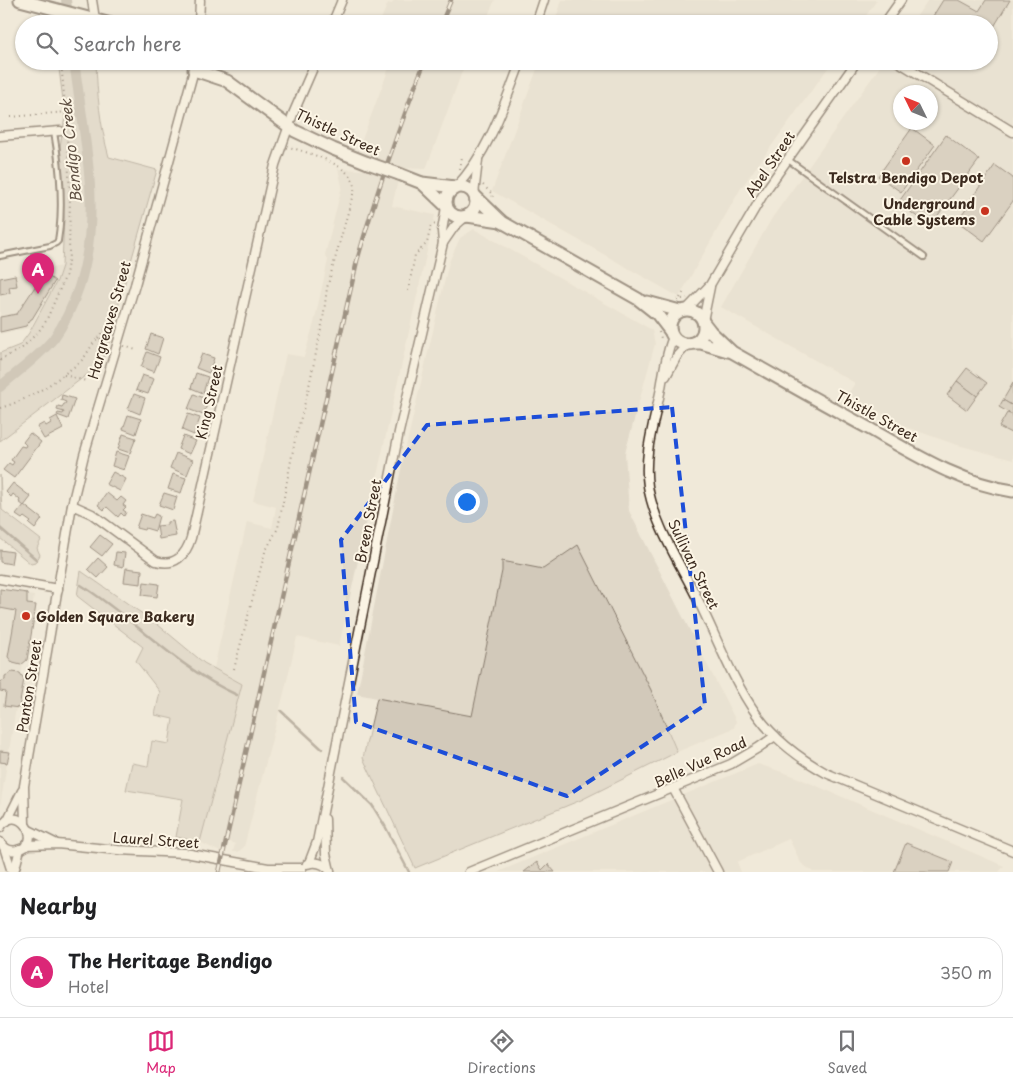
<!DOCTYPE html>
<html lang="en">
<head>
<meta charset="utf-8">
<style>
	body { margin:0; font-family:"Playpen Sans",sans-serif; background:#f2f2f2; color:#202124 }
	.compass { position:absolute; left:893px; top:85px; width:45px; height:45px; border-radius:50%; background:#fff; box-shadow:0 1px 4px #0004; rotate:313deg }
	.you { position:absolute; left:466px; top:501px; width:18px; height:18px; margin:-12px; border:4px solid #fff; border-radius:50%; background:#1a73e8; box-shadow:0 0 0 8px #1a73e833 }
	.badge { display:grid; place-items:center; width:32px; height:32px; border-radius:50%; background:#db2777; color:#fff; font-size:16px; font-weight:700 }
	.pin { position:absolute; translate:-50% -41px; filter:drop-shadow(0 1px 2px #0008) }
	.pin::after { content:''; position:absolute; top:26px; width:18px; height:15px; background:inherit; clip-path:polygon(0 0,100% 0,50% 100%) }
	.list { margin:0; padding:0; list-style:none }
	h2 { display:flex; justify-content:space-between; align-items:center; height:65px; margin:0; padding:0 20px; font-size:21px }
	h2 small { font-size:16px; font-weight:400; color:#757577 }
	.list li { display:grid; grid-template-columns:32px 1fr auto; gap:15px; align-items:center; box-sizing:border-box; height:70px; margin:0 10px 10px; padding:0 10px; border:1px solid #e0e0e0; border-radius:20px }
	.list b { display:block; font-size:19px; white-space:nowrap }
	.list p { margin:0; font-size:16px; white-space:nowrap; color:#757577 }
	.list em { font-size:16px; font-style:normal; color:#757577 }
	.icon { flex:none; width:28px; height:28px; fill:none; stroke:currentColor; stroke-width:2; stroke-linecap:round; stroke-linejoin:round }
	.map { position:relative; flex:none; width:1013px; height:872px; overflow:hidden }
	.search { position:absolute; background:#fff; box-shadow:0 1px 4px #0004; left:15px; right:15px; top:15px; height:55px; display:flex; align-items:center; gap:12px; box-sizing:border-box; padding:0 18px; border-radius:28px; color:#757577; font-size:19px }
	.sheet { height:145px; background:#fff }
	nav { display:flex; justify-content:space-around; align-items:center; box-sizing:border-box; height:70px; border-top:1px solid #e0e0e0; background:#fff; font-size:14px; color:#757577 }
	nav a { display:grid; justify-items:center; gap:2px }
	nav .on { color:#db2777 }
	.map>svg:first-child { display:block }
	.built { fill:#e1d9c9; fill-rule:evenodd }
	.green { fill:#d2c9ba; stroke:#867a6c }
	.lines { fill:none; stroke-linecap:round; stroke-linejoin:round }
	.stream { stroke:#7e7163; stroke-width:2.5 }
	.canal { stroke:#aaa091; stroke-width:10 }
	.building { fill:#beb3a4; stroke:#3b2a1e }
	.lane-casing { stroke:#3b2a1e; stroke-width:8 }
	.street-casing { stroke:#3b2a1e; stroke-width:11 }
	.secondary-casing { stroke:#3b2a1e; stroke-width:15 }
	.path { stroke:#3b2a1e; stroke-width:2; stroke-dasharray:1 4; stroke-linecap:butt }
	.lane { stroke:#fcf5e5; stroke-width:4 }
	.street { stroke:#fcf5e5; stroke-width:8 }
	.secondary { stroke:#fcf5e5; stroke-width:11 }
	.rail-casing { stroke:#3b2a1e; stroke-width:4.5 }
	.rail { stroke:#fcf5e5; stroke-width:2.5; stroke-dasharray:8; stroke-linecap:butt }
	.secondary-bridge-casing { stroke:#3b2a1e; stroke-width:15; stroke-linecap:butt }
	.secondary-bridge { stroke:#fcf5e5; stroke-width:11 }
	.marked { fill:none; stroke:#1d4ed8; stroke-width:4; stroke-dasharray:10 6; stroke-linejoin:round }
	.poi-dot { fill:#c8321e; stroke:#fcf5e5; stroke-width:2 }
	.labels { text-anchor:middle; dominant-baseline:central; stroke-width:4; stroke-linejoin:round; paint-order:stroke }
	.street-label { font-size:14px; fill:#3b2a1e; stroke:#fcf5e5 }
	.poi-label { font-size:14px; font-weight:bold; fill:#3b2a1e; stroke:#fcf5e5 }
	.water-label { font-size:15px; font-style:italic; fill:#625346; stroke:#fcf5e5 }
</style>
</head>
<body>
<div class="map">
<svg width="1013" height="872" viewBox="0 0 1013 872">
	<rect width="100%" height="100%" fill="#f0e9d9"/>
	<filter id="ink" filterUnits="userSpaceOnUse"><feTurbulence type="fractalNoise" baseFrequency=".02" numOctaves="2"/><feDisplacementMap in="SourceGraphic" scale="10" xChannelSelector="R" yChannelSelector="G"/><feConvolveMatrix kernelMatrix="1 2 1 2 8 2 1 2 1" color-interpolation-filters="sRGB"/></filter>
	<g filter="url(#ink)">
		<g class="built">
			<polygon points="394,0 495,0 484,24 379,24 388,3 392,4"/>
			<polygon points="562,0 877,0 860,24 554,24"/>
			<path d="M928,0H1013V460L954,444L906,427L848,394L855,383L721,307L772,218L884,61H989V24H911ZM900,92H930V122H900Z"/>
			<polygon points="367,61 466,61 426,169 401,168 392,206 435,215 339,646 297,637 285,689 244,847 238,852 233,852 235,844 224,840 220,852 200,842 242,684 214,668 247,522 272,528 276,507 253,501 286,354 304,357 314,323 328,260 325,255 342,186 338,169 366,170 370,159 360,145 389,68"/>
			<polygon points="540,61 833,61 741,188 679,297 492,191"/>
			<polygon points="474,229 652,330 655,344 625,453 629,511 736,721 734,728 677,752 651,690 578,546 543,570 502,561 502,571 472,717 357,694 402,464 449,262 460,238"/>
			<polygon points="62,266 57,281 30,328 0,334 0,278"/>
			<polygon points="0,591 34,596 0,807"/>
			<polygon points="758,764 791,775 1004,866 999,872 813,872 801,863 789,839 737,862 741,872 498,872"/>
		</g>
		<g class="green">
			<path d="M58,61H96C97,94 100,125 109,157L157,170L102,363L0,441V353L20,345L29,333L57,281L62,266L64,217L60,147L65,116Z"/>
			<polygon points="0,475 2,510 41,540 37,548 40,555 35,563 31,564 0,538"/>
			<polygon points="578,545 651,690 677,752 581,800 415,868 363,758 377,698 472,716 502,571 502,561 543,569"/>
			<polygon points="81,571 157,624 204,663 242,684 200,842 176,837 183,799 126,790 132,763 148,766 152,741 169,744 173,719 155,715 160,692 136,661 143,647 77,596"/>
		</g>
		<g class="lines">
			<g class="stream">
				<polyline points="0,528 37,560"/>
				<path d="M81,585C135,619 178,669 237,695"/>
				<polyline points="281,711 322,749"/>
				<polyline points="343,777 372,805 385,826 409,872"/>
			</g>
			<g class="canal">
				<polyline points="66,0 69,24"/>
				<path d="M0,387C18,371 39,357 54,338C65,323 73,305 79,287C103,213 84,137 74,61"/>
			</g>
		</g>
		<g class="building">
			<polygon points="943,0 959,0 979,11 986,0 1010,0 989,35 989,24 928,24"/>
			<polygon points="912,128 935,145 901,192 878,176"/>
			<polygon points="946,135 979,160 930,226 898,203"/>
			<polygon points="995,165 1013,178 1013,201 984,241 957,221 972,200 971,199"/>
			<polygon points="44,273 55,281 32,319 31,319 26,326 0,332 0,317 17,314"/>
			<polygon points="15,275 17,286 9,287 10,293 0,295 0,278"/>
			<polygon points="151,334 163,338 158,354 146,349"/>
			<polygon points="147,352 160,357 154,372 141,367"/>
			<polygon points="202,354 214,358 209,373 196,368"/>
			<polygon points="967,368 987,383 977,396 957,381"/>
			<polygon points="196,373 208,377 203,393 191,388"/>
			<polygon points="142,375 154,379 148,394 136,390"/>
			<polygon points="957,381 977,396 967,410 947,395"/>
			<polygon points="1013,383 1013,406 1003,400"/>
			<polygon points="134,394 145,398 140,414 128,409"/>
			<polygon points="194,394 209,400 203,415 188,409"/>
			<polygon points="62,395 75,399 68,419 57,415 58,413 63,414 64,412 57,410 58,406 62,407 64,404 65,404 66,402 61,400"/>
			<polygon points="1003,400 1013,406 1013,415 999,407"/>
			<polygon points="1007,413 1013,415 1013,434 999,427"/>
			<polygon points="188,414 200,418 194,435 182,430"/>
			<polygon points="128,415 141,419 136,434 123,429"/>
			<polygon points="57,416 63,429 44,439 37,427 44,423 46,426 51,423 50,420"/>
			<polygon points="30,433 41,442 14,478 3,470 9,463 12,465 14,462 11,460 21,446 25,447 26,445 23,442"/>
			<polygon points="123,434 136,438 130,453 118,449"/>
			<polygon points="183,436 196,441 190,454 178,449"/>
			<polygon points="116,452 129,456 124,470 112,466"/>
			<polygon points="176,453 193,460 187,475 170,468"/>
			<polygon points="113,472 126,479 120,491 106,484"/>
			<polygon points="173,474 186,478 181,493 168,489"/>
			<polygon points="13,483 31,497 24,506 19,502 20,500 13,494 11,497 6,492"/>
			<polygon points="107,493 117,501 121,497 126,501 123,505 126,507 123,510 126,512 124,516 121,513 118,517 107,507 104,510 98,505"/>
			<polygon points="164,493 177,497 173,510 159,505"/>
			<polygon points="24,505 42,519 35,529 29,524 31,522 24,517 22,519 16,515"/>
			<polygon points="141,514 153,518 155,514 159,516 155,531 145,528 144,530 136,528"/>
			<polygon points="173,521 176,536 159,539 157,526 167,525 167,522"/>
			<polygon points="100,535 112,544 102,556 90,547"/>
			<polygon points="0,550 13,552 11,564 0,562"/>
			<polygon points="116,552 125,553 123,567 114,565"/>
			<polygon points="98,558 108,567 98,578 88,569"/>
			<polygon points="126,568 142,570 141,584 124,582"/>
			<polygon points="144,582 159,584 157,597 142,595"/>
			<polygon points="0,589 27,593 27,604 36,605 27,660 21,665 13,663 8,657 16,611 0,608"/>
			<polygon points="12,672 20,673 24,679 19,708 4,706 6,692 0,691 0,682 5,680 5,676"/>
			<polygon points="0,751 10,752 7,763 0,762"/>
			<polygon points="906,843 953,862 949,872 894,872"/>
			<polygon points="537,862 542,870 548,864 555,872 524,872"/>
		</g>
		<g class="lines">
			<defs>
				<g id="lane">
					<polyline points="787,159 924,257"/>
					<path d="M0,256L50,246L56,243L58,241C64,205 60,167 54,132"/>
				</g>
				<g id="street">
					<polyline points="92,0 95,19"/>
					<polyline points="199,24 200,0"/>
					<polyline points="332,24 342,0"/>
					<polyline points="536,24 544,0"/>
					<polyline points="884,24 901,0"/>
					<polyline points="897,61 1013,132"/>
					<polyline points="0,136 60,131"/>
					<path d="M456,187C489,152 504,105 521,61"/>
					<polyline points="474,195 478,160"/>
					<polyline points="443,243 454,227 465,217"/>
					<polyline points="686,310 710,285 764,193 857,61"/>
					<polyline points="703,321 710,287"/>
					<path d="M673,337C666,353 664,371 661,388C655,420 643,453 648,486C654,525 681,565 698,600C717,638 732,680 757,715C775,740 799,758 826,773L1013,851"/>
					<polyline points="666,376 677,356 688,344"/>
					<path d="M72,505L92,514L156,561C175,567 186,555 191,538L275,165L293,114L316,61"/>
					<polyline points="0,579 58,589"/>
					<polyline points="673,788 718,872"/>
					<polyline points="325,819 326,854 330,871"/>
					<polyline points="7,821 22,791"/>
					<polyline points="25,824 24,786 72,505 84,455 135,285 194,70"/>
					<path d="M0,828C17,799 47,845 17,850C10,852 4,848 0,842"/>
					<polyline points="29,830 55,843"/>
					<polyline points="26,845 57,844 118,850 185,853 268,868 302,868"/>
					<polyline points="4,847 12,872"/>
					<polyline points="309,863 317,842 399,432 443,243 442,231 446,207"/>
					<path d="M307,864C316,861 324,863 330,871"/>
					<polyline points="14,872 20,849"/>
					<polyline points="469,872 731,764 758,748 775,736"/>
				</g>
				<g id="secondary">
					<polyline points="20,0 111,24"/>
					<polyline points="195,61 194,70 227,81 295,131 333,149 368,163"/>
					<polyline points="399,174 422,183 455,187"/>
					<polyline points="422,183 446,206"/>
					<circle cx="461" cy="202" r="15"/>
					<polyline points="475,196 502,222 638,299 657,314 670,331"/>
					<polyline points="467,216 501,221"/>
					<polyline points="647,302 680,311"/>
					<circle cx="687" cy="327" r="17"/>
					<path d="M704,323L711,332L732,352C778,378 824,404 870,429C916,455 960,483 1013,491"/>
					<polyline points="692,343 701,343 728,351"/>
				</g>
			</defs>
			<use href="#lane" class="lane-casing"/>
			<use href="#street" class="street-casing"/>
			<use href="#secondary" class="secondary-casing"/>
			<g class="path">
				<polyline points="145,17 168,24"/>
				<polyline points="49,18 52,24"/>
				<polyline points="61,61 67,128"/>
				<polyline points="11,117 66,112"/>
				<polyline points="460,169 462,157"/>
				<polyline points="483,185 493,195 492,198"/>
				<polyline points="408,291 415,255 427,243 431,225 436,224"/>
				<polyline points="680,298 685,290"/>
				<polyline points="677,300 687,298"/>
				<polyline points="659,332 662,341"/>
				<polyline points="98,338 110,325 115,324"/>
				<polyline points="124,346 136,350"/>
				<polyline points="0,360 22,348 39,331 46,321 66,275 69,255 70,195 67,136"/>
				<polyline points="64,375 86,381"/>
				<path d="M0,408C24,401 43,390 63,375C69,370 76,366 82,360C88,353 91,345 98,338L110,342"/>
				<path d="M234,669L265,552L278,528L295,440L308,391L323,320L327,288L355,187C351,164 309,153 289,147"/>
			</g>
			<use href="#lane" class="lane"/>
			<use href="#street" class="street"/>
			<use href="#secondary" class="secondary"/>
			<defs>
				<g id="rail">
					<polyline points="441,24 451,0"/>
					<path d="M219,872L357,261C376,193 399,127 425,61"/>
				</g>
			</defs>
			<use href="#rail" class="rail-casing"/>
			<use href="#rail" class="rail"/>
			<defs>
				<polyline id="secondary-bridge" points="368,163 399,174"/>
			</defs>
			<use href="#secondary-bridge" class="secondary-bridge-casing"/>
			<use href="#secondary-bridge" class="secondary-bridge"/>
		</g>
	</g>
	<path d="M0 0H1013V872H0ZM672,407L705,705L567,796L356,722L341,540L427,425Z" fill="#f0e9d9" fill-opacity=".55" fill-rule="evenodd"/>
	<path class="marked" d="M672,407L705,705L567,796L356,722L341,540L427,425Z"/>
	<g class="poi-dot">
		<circle cx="906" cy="161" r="5"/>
		<circle cx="985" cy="211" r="5"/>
		<circle cx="26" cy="616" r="5"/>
	</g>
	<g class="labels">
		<g class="street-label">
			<text transform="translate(338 132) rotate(25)">Thistle Street</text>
			<text transform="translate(770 164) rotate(-56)">Abel Street</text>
			<text transform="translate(109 320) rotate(-74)">Hargreaves Street</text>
			<text transform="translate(209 402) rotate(-77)">King Street</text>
			<text transform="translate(877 416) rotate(29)">Thistle Street</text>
			<text transform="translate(368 521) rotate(-79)">Breen Street</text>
			<text transform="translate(694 564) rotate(64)">Sullivan Street</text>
			<text transform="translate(29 686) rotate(-81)">Panton Street</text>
			<text transform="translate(700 762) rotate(-25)">Belle Vue Road</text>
			<text transform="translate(156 840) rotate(4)">Laurel Street</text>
		</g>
		<g class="poi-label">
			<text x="906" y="177">Telstra Bendigo Depot</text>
			<text x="975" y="203" text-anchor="end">Underground<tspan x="975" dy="16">Cable Systems</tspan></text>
			<text x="36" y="616" text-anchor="start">Golden Square Bakery</text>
		</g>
		<g class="water-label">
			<text transform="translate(70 151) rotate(-96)">Bendigo Creek</text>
		</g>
	</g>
</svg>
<svg class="compass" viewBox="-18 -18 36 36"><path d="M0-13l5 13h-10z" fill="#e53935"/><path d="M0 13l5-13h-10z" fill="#757577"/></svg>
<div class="you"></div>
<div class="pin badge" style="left:38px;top:294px">A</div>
<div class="search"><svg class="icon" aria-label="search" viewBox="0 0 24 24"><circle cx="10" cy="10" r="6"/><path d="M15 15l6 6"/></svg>Search here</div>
</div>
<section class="sheet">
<h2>Nearby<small></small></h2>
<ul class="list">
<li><span class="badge">A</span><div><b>The Heritage Bendigo</b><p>Hotel</p></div><em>350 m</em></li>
</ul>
</section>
<nav>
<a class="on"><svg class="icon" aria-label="map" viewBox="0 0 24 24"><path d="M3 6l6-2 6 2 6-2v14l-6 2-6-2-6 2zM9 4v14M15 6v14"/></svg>Map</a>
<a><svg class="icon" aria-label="directions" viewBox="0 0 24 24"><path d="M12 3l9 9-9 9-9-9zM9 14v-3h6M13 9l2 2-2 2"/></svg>Directions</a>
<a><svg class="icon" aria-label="saved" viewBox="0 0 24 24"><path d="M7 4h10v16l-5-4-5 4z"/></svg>Saved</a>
</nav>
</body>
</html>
